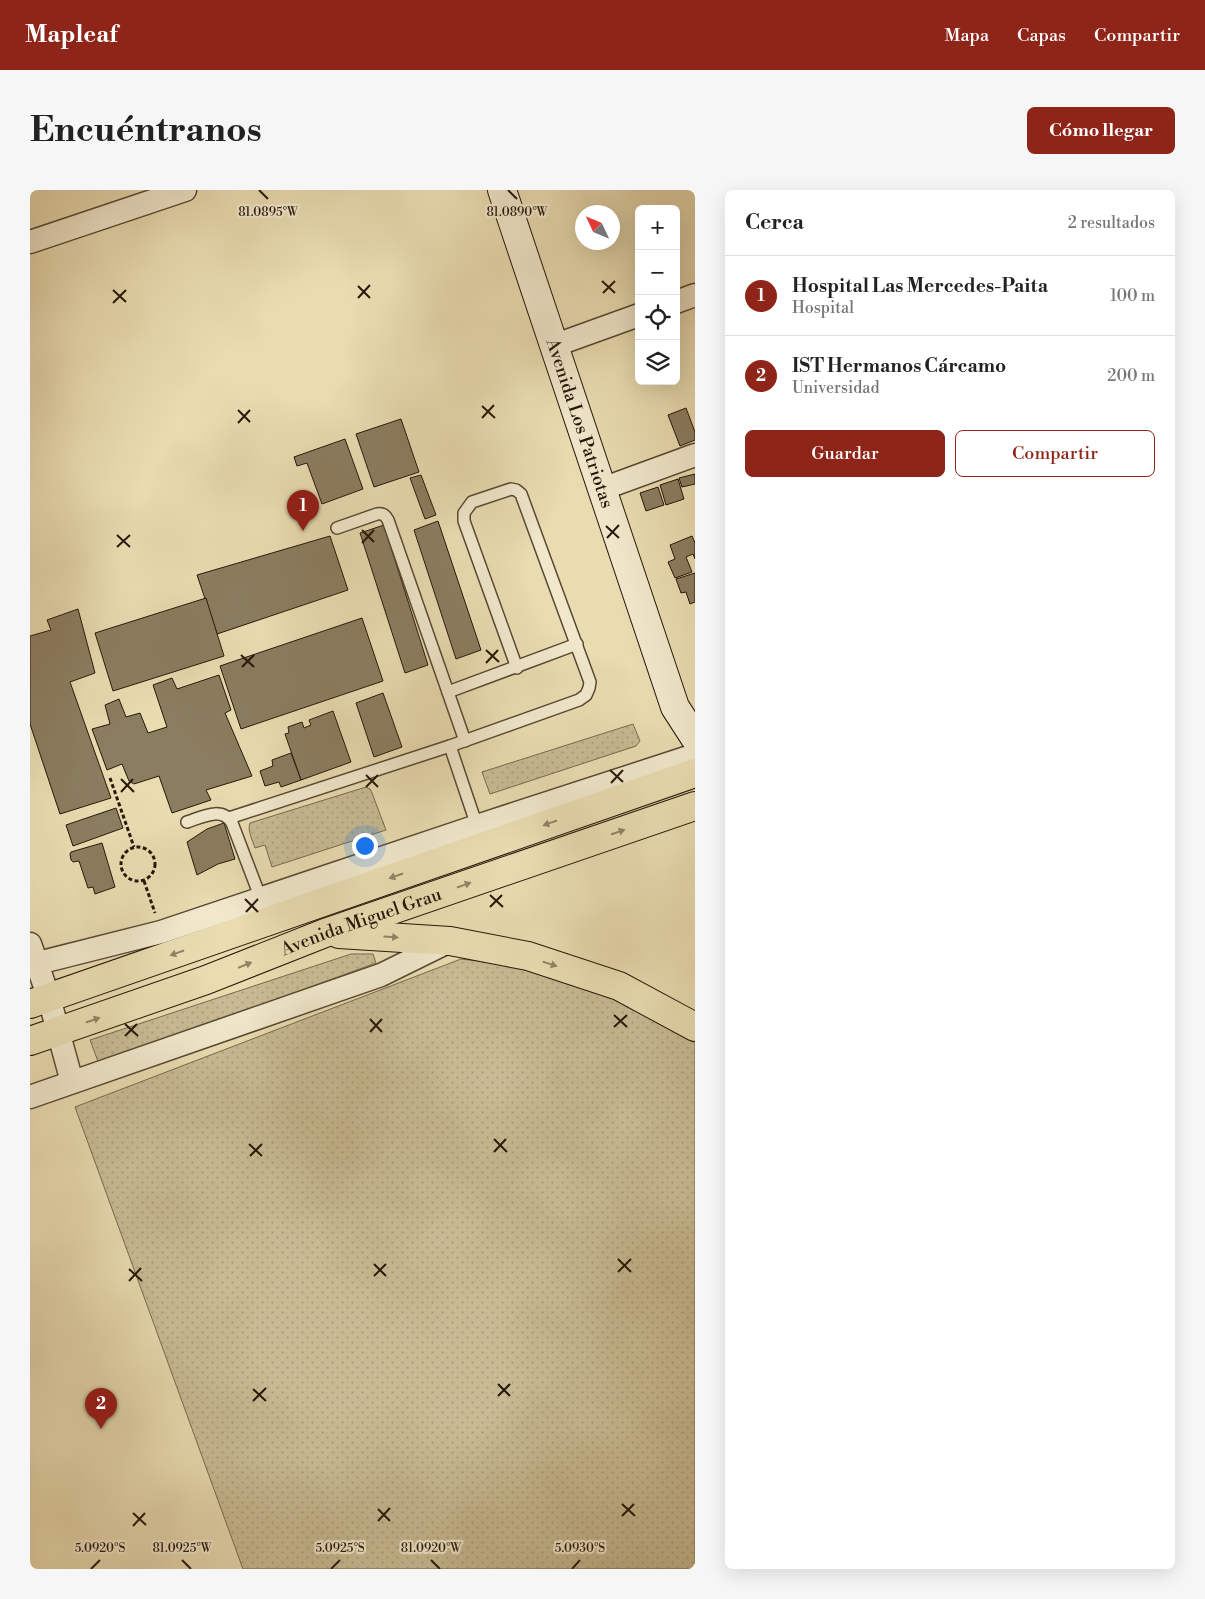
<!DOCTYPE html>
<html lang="es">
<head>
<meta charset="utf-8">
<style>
	body { margin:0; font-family:"Libre Bodoni",serif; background:#f6f6f6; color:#222 }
	.controls { position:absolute; right:15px; top:15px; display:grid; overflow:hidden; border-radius:8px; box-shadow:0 5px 20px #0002 }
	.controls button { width:45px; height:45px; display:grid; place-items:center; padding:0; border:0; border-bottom:1px solid #e0e0e0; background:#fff; color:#222; font:25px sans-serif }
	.compass { position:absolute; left:545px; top:15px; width:45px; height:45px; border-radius:50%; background:#fff; box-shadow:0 5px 20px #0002; rotate:314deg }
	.you { position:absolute; left:334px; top:655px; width:18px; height:18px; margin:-12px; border:4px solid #fff; border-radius:50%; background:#1a73e8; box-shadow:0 0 0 8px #1a73e833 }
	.badge { display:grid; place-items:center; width:32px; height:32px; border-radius:50%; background:#8f2418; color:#fff; font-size:16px; font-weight:700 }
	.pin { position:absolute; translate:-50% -41px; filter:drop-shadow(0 1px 2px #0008) }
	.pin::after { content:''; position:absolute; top:26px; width:18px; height:15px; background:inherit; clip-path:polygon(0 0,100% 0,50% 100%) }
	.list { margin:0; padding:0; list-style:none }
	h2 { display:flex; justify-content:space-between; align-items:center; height:65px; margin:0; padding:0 20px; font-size:21px }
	h2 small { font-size:16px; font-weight:400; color:#767676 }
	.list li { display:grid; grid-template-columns:32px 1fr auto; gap:15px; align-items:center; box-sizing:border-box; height:80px; padding:0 20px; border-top:1px solid #e0e0e0 }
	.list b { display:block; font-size:19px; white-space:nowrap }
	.list p { margin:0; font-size:16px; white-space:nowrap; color:#767676 }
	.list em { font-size:16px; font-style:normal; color:#767676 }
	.actions { display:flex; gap:10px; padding:15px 20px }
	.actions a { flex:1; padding:11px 0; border:1px solid #8f2418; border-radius:8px; text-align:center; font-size:18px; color:#8f2418 }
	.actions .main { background:#8f2418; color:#fff }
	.icon { flex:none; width:28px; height:28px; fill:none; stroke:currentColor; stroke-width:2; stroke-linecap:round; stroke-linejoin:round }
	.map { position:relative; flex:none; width:665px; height:1379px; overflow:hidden; border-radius:8px }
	header { display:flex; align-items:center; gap:30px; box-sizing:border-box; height:70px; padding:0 25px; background:#8f2418; color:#fff }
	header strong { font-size:24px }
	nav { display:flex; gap:28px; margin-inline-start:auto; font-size:18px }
	.intro { display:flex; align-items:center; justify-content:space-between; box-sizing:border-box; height:120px; padding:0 30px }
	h1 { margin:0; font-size:35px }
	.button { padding:12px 22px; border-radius:8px; background:#8f2418; color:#fff; font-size:18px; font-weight:700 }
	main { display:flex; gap:30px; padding:0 30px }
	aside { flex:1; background:#fff; border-radius:8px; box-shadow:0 5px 20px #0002 }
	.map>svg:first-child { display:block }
	.grass { fill:url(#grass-dots); stroke:#77694e }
	.building { fill:#8b7d60; stroke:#261709 }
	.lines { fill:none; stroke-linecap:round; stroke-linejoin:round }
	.lane-casing { stroke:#574833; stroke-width:14 }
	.street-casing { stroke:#574833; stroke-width:25 }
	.secondary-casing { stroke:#261709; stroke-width:30 }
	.highway-casing { stroke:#261709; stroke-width:30 }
	.path { stroke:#261709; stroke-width:3; stroke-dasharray:4 2.5; stroke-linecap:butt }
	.lane { stroke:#f1e8cc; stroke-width:11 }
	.street { stroke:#f1e8cc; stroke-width:22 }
	.secondary { stroke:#f1e8cc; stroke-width:28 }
	.highway { stroke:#e9dcb1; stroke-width:28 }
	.oneway { fill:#918365 }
	.ticks { fill:none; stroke:#261709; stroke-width:2 }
	.labels { text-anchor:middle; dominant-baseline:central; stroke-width:4.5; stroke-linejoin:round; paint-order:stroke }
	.street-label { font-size:18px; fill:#261709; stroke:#f1e8cc }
	.ticks-label { font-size:12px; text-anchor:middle; fill:#261709; stroke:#f1e8cc; stroke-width:4.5; stroke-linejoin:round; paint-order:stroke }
</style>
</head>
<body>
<header>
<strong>Mapleaf</strong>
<nav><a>Mapa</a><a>Capas</a><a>Compartir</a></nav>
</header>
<div class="intro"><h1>Encuéntranos</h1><a class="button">Cómo llegar</a></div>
<main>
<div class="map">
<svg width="665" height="1379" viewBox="0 0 665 1379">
	<defs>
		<pattern id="grass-dots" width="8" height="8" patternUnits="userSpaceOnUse" patternTransform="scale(1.25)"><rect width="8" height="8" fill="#c8bb94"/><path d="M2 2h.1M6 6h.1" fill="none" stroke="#aca07e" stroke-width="1.8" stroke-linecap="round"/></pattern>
	</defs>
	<rect width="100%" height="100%" fill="#e9dcb1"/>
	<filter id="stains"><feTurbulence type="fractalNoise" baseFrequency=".004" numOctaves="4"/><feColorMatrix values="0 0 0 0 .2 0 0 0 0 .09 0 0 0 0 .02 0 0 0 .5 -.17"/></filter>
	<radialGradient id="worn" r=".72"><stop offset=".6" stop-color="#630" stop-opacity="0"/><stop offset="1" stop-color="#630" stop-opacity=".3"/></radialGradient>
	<g class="grass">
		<polygon points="603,534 610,551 606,556 460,604 452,582"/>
		<path d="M336,597L340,599L342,603L356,640L242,677L235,655L225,658C223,651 217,641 220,633Z"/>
		<polygon points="321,764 343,764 346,773 69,874 60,850"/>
		<polygon points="431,769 496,777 584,805 665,849 665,1379 213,1379 45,917"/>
	</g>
	<g class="building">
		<polygon points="656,218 665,242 665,250 650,256 638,225"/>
		<polygon points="371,229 389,282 344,297 326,244"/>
		<polygon points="315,249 333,299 292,314 277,273 267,276 264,267"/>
		<polygon points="665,284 665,294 652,297 649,288"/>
		<polygon points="391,285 406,325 395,329 380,288"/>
		<polygon points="648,289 654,309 636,315 630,295"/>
		<polygon points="628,297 634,315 616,321 610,303"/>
		<polygon points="408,331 451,460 426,469 384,340"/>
		<polygon points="354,335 398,475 375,483 330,343"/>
		<polygon points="300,346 318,400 187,444 167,385"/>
		<polygon points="662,346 665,353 665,369 663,364 656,367 662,382 645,388 638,372 645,369 640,355"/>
		<polygon points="665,383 665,412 660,414 656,402 651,403 646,389"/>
		<polygon points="176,408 194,466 83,501 65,443"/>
		<polygon points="48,419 65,483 40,492 81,608 30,624 0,534 0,446 21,440 17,430"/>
		<polygon points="332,428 353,491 211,539 190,476"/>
		<polygon points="189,485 201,520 195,523 222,586 176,600 181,610 142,623 129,586 104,594 99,591 92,574 77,580 62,539 80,534 75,515 89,509 96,527 110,523 118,543 137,537 123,495 142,488 147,499"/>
		<polygon points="353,503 372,557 344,567 326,513"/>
		<polygon points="303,521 321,572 271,590 255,544 259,543 258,537 272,532 274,538 281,535 279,530"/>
		<polygon points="261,563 271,590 251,597 249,592 235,596 230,581 243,576 242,570"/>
		<polygon points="86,618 93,638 43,656 36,635"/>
		<polygon points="194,633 205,669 188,674 167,685 157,652 177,639"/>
		<polygon points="72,653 85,697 65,704 63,697 58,698 49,671 43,672 41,670 40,664 41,662"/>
	</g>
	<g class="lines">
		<defs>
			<g id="lane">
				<path d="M307,338L347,324C353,323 355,325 358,330L435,551"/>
				<polyline points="418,502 547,454"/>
				<polyline points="420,556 447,636"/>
				<polyline points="199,628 420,556 549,510 556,505 559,498 560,492 491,304 486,300 481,299 442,312 434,323 434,331 487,478"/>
				<path d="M157,632C172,627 192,616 202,633L231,709"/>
			</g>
			<g id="street">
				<polyline points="0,52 155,0"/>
				<polyline points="646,112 665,105"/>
				<polyline points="523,156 609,125"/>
				<polyline points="572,299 665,265"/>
				<polyline points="0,754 19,808 42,892"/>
				<polyline points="0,775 131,742 447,636 665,565"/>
				<polyline points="0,907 351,785 420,751"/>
			</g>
			<g id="secondary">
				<path id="s1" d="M472,0L645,517L665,548"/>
			</g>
			<g id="highway">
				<polyline points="309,744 420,751 498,766 589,796 665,837"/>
				<polyline points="0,814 665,583"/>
				<path id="s2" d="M0,851L176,790L295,743L665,616"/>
			</g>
		</defs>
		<use href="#lane" class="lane-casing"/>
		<use href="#street" class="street-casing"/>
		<use href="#secondary" class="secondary-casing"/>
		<use href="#highway" class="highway-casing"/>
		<g class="path">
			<polyline points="80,588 104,657"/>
			<circle cx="108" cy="674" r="17"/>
			<polyline points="114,691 125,723"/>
		</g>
		<use href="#lane" class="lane"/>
		<use href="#street" class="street"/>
		<use href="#secondary" class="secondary"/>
		<use href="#highway" class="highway"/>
	</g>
	<defs><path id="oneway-solid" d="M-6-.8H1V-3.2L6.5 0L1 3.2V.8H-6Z" transform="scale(1.25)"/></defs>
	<g class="oneway">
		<use href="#oneway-solid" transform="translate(520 633) rotate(161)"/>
		<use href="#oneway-solid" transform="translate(588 642) rotate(-19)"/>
		<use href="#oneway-solid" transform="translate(366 686) rotate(161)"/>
		<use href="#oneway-solid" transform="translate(434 695) rotate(-19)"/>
		<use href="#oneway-solid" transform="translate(361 747) rotate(4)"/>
		<use href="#oneway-solid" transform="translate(147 763) rotate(161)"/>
		<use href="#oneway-solid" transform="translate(520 774) rotate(18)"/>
		<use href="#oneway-solid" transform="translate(215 775) rotate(-22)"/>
		<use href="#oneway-solid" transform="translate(63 830) rotate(-19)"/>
	</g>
	<path class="ticks" d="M229,0L238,9M478,0L487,9M572,91L585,103M328,96L340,108M83,100L96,112M573,103L585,91M328,108L340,95M83,113L96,100M452,216L465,228M208,220L220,232M452,228L464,215M208,233L220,220M576,336L589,348M332,340L344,352M87,345L100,357M577,348L589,335M332,353L344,340M87,357L100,345M456,460L469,472M211,465L224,477M456,473L468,460M212,477L224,465M580,580L593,592M336,585L348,597M91,589L104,602M581,593L593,580M336,597L348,585M91,602L103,589M460,705L473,717M215,709L228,722M460,717L472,705M216,722L228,709M584,825L597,837M340,829L352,842M95,834L108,846M584,837L597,825M340,842L352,829M95,846L107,834M464,949L477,962M219,954L232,966M464,962L476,949M220,966L232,954M588,1069L601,1082M344,1074L356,1086M99,1079L112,1091M588,1082L601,1069M344,1086L356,1074M99,1091L111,1078M468,1194L480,1206M223,1199L236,1211M468,1206L480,1194M223,1211L236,1198M592,1314L605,1326M348,1319L360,1331M103,1323L116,1335M592,1326L604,1314M348,1331L360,1318M103,1336L115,1323M152,1370L161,1379M401,1370L410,1379M61,1379L70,1370M301,1379L310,1370M542,1379L550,1370"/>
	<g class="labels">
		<g class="street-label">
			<text stroke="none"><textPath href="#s1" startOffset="246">Avenida Los Patriotas</textPath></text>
			<text stroke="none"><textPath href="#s2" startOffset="352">Avenida Miguel Grau</textPath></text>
		</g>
	</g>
	<g class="ticks-label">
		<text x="238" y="26">81.0895°W</text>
		<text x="487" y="26">81.0890°W</text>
		<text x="70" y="1362">5.0920°S</text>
		<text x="310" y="1362">5.0925°S</text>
		<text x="550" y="1362">5.0930°S</text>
		<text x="152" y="1362">81.0925°W</text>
		<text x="401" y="1362">81.0920°W</text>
	</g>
	<rect width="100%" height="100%" filter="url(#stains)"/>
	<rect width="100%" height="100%" fill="url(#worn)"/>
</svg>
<div class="controls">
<button>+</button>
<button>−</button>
<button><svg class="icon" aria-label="locate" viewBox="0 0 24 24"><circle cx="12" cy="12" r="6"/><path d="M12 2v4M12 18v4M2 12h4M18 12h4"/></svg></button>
<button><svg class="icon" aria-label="layers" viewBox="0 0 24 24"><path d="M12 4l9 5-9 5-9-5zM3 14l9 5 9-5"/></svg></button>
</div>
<svg class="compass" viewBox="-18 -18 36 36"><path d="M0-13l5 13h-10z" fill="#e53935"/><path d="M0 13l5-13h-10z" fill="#767676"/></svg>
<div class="you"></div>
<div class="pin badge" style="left:273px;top:341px">1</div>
<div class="pin badge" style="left:71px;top:1239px">2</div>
</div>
<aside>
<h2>Cerca<small>2 resultados</small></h2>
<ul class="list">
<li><span class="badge">1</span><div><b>Hospital Las Mercedes-Paita</b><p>Hospital</p></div><em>100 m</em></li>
<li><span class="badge">2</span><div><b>IST Hermanos Cárcamo</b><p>Universidad</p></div><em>200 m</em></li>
</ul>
<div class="actions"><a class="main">Guardar</a><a>Compartir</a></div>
</aside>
</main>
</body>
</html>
